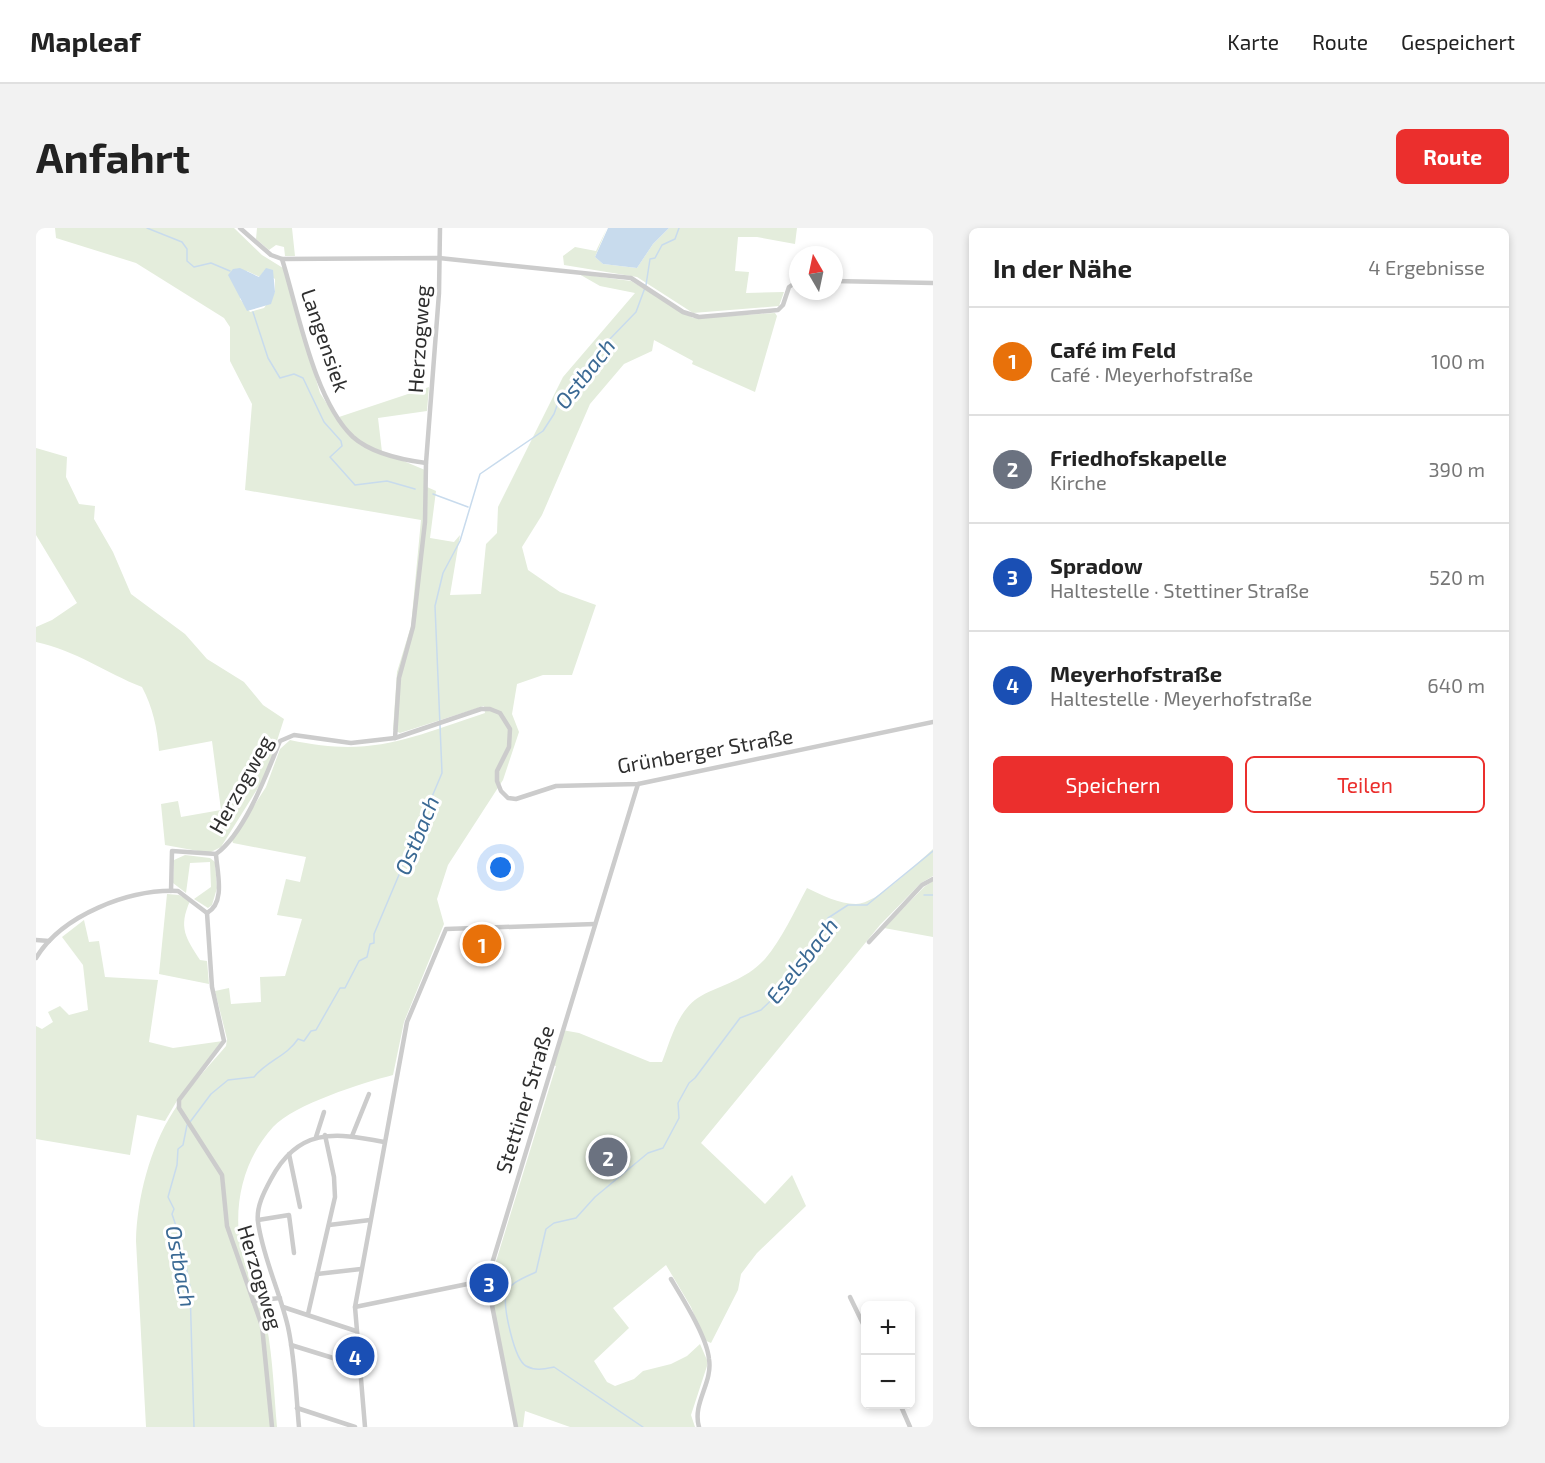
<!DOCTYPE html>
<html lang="de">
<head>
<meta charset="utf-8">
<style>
	body { margin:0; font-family:"Exo 2",sans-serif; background:#f2f2f2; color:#222 }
	.controls { position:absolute; right:18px; bottom:18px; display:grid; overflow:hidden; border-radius:9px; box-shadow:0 3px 9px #0003 }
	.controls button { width:54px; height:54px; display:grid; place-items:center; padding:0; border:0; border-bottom:2px solid #e0e0e0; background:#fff; color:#222; font:30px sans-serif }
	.compass { position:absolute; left:753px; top:18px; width:54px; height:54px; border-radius:50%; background:#fff; box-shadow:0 3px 9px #0003; rotate:351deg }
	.you { position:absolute; left:465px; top:640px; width:21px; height:21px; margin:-15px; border:4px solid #fff; border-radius:50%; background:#1a73e8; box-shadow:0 0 0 9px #1a73e833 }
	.badge { display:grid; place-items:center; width:39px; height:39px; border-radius:50%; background:#eb2f2d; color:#fff; font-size:20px; font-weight:700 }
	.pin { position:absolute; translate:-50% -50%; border:3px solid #fff; box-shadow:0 2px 6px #0006 }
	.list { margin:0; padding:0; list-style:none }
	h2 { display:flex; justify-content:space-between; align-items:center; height:78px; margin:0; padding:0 24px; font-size:26px }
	h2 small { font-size:20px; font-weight:400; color:#767676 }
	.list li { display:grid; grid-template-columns:39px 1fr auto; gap:18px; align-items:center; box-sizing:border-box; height:108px; padding:0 24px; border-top:2px solid #e0e0e0 }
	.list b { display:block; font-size:22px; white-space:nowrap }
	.list p { margin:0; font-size:20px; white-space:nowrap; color:#767676 }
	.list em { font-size:20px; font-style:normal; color:#767676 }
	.actions { display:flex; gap:12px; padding:18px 24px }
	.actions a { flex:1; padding:14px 0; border:2px solid #eb2f2d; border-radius:9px; text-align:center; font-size:21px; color:#eb2f2d }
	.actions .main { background:#eb2f2d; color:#fff }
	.map { position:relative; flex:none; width:897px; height:1199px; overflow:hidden; border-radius:9px }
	header { display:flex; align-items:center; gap:36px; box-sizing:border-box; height:84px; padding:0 30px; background:#fff; border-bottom:2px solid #e0e0e0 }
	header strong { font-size:28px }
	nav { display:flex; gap:33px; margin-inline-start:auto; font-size:21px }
	.intro { display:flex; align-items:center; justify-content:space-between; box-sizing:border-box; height:144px; padding:0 36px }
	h1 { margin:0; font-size:42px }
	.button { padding:15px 27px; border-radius:9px; background:#eb2f2d; color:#fff; font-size:21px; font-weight:700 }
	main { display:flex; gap:36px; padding:0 36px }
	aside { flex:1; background:#fff; border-radius:9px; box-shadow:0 3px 9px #0003 }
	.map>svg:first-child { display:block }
	.green { fill:#e4eddc; fill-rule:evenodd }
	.water { fill:#c8dbed }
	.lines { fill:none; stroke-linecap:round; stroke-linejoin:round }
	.stream { stroke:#c8dbed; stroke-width:1.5 }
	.minor { stroke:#ccc; stroke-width:4.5 }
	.labels { text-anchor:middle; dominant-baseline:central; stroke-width:6; stroke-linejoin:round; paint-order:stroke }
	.street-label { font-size:21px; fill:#2f2f2f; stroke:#fff }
	.water-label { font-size:22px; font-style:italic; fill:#3a6994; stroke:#fff }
</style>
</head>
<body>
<header>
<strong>Mapleaf</strong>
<nav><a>Karte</a><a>Route</a><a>Gespeichert</a></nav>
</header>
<div class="intro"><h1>Anfahrt</h1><a class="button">Route</a></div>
<main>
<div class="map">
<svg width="897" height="1199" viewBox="0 0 897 1199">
	<rect width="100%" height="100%" fill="#fff"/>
	<g class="green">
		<path d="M19,0H198L226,27L247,40L284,165L300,190L393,159L391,183L342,190L346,224L389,242L391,259L400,263L394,310L418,314L424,307L414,367L445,366L450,316L461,305L462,279L527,149L599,65L564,58L543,46L595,53L657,90L739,85L741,88L719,164L656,136L657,133L618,112L616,123L588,136L554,176L506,287L486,319L492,342L524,364L560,377L536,447H507L481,456L476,486L483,504L467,552L412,637L401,671L408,696L368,794L357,847C326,855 259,876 237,899C210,929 199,968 203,1008C206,1040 225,1068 231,1099C237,1132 238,1166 241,1199H110L100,1013C101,970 114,920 137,884C152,860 172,839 190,818L191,811L179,763L193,760L195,776L225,774L224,749L249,748L266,691L241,687L250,651L264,654L270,629L197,615L196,612L230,559L244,521L254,512C336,530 373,510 449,485L448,478L364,505L357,502L361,444L375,398L385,292L209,262L216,176L194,133V99L188,90L100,35L20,10ZM211,43L224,49L228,43L239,51V64L228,80L214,84L204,71Z"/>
		<polygon points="221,0 256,0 259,28 249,28 248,19 240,17 233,22 220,11"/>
		<polygon points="571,0 559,29 567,36 601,40 617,16 633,0 761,0 759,16 721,9 702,9 699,43 713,44 710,65 748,64 743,78 657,85 601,49 528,37 527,28 539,19 560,23"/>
		<path d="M0,220L31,229L30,249L43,276L59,278L58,291L77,324L95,366L149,406L171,431L208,454L227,477L248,491L230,547L185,619L173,625L129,617L125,576L142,573L145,589L185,582L176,513L123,523C121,499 117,480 106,459C70,445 39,422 0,414V399L16,392L41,375L0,307Z"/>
		<path d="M897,621V648L885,655L844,697L665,915L729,976L756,947L770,978L721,1025L705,1046L702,1062L675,1115L668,1112L655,1079L630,1037L577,1080L593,1100L558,1133L571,1154L579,1158L598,1151L607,1143L635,1136L651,1128L664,1116L671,1132V1138L655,1187L659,1199H534L489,1183L487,1199H481L454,1068V1053L520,838L516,837L526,802L543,805L614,834H626C635,811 642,781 665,768C687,756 710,752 729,731C746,711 758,684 771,660C786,667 803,676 820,676C841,676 881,635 897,621Z"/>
		<polygon points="149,627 174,630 179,634 181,660 176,677 172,680 158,671 175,659 174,634 154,635 150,665 137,655 138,632"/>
		<polygon points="897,653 897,709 848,700 888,659"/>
		<path d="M131,666L143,667L154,673C142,700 150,710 164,732L171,733L173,756L123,746Z"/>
		<polygon points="48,692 53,714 63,713 69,749 122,752 113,814 137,820 187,813 142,871 129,893 101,887 94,927 0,911 0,798 6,801 17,794 12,784 24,778 33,787 52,782 47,737 26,709"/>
	</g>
	<g class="water">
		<polygon points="572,0 633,0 617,16 601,40 567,36 559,29"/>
		<polygon points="204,40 223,49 230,40 237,42 239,64 235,76 211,83 192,47 197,41"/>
	</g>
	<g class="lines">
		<g class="stream">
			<polyline points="111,0 146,14 151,21 151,33 158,39 175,35 194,43"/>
			<polyline points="217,84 232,130 244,150 258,146 267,150 288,194 305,213 306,218 294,229 319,257 351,253 379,261"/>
			<polyline points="397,266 432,279"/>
			<polyline points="888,667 897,667"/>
			<path d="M154,894L175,866L192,852L218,849C231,833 251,828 262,811L268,813L275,803L280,802L304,760H309L323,733L331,729L334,716L338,715V706L406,545L399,378L407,345L424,313L444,246L507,203L518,186L524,169L542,148L552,143L570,115L600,84L610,57L614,31L619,30L626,17L639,11L643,0"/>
			<polyline points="151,897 147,917 142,921 141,937 132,969 138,981 136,986 145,1013 154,1059 158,1199"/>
			<path d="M607,1199L518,1139C508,1141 499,1143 490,1138C478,1131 467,1079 470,1066C472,1055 492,1048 500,1044L510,1001L518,995L540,990L559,969L612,925L627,920L643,890L642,875L653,855L659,850L704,790L725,782L748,760L765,739L792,690L812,677H831L897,623"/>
		</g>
		<g class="minor">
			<polyline points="204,0 235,27 246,31 403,30 595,50 647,84 663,89 742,82 747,77 753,59 762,53"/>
			<path d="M246,31C262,82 278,172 317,209C335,225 367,232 390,235"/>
			<polyline points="798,53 897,55"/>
			<polyline points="359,510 445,481 454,481 464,485 474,501 473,519 461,543 461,553 465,563 472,570 480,571 520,558 602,556 897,494"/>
			<polyline points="135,663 136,623 180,626"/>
			<path d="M171,685C190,675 181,644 180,626C209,605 231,545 244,513L258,507L315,515L359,510L363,450L377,399L389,294L390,235L403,65L404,0"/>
			<polyline points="171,685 176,759 188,813 143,872 143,880 186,947 191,998 226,1098 236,1199"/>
			<polyline points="0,712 13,713"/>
			<polyline points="833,714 886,657 897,651"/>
			<path d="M0,730C26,687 93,661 142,663L171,685"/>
			<polyline points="316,908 333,866"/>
			<polyline points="280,909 288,884"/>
			<polyline points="253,926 264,979"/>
			<polyline points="222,992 253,987 258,1025"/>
			<polyline points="293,997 334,992"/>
			<polyline points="281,1046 325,1041"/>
			<path d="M635,1051C647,1071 671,1109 673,1131C677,1155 656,1175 663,1199"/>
			<polyline points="814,1069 830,1102"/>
			<polyline points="217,1073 244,1070"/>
			<polyline points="247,1079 320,1103"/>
			<polyline points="319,1079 451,1052"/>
			<polyline points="272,1086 299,969 298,949 289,907"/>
			<polyline points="255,1117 323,1138"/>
			<polyline points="864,1176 874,1199"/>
			<polyline points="261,1180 319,1199"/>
			<path d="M263,1199C260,1166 259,1131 252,1099C244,1064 227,1030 222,994C220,979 228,964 235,951C262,900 298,904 348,914"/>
			<polyline points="329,1199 319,1079 371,794 410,701 559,696"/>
			<polyline points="480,1199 451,1052 602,556"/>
		</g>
	</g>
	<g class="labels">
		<g class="street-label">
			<text transform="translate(382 111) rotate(-86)">Herzogweg</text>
			<text transform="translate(290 112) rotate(71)">Langensiek</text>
			<text transform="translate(669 522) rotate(-10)">Grünberger Straße</text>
			<text transform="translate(204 556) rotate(-61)">Herzogweg</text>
			<text transform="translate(488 871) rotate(-73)">Stettiner Straße</text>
			<text transform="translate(225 1049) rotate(73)">Herzogweg</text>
		</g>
		<g class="water-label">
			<text transform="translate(548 145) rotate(-52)">Ostbach</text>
			<text transform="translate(380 607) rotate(-68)">Ostbach</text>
			<text transform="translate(765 732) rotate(-52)">Eselsbach</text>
			<text transform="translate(146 1038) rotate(79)">Ostbach</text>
		</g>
	</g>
</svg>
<div class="controls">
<button>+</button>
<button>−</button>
</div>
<svg class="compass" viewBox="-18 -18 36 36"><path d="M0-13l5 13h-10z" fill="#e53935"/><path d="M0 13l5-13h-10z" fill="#767676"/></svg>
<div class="you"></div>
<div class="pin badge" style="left:446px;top:716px;background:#e8710a">1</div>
<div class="pin badge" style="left:572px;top:929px;background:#6b7280">2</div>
<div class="pin badge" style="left:453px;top:1055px;background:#1a4fb4">3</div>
<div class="pin badge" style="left:319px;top:1128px;background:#1a4fb4">4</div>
</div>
<aside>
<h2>In der Nähe<small>4 Ergebnisse</small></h2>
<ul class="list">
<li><span class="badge" style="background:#e8710a">1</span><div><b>Café im Feld</b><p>Café · Meyerhofstraße</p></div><em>100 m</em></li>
<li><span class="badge" style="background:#6b7280">2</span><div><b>Friedhofskapelle</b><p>Kirche</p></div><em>390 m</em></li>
<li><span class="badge" style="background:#1a4fb4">3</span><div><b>Spradow</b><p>Haltestelle · Stettiner Straße</p></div><em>520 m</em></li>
<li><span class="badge" style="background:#1a4fb4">4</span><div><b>Meyerhofstraße</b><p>Haltestelle · Meyerhofstraße</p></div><em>640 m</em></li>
</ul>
<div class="actions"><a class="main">Speichern</a><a>Teilen</a></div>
</aside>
</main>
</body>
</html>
